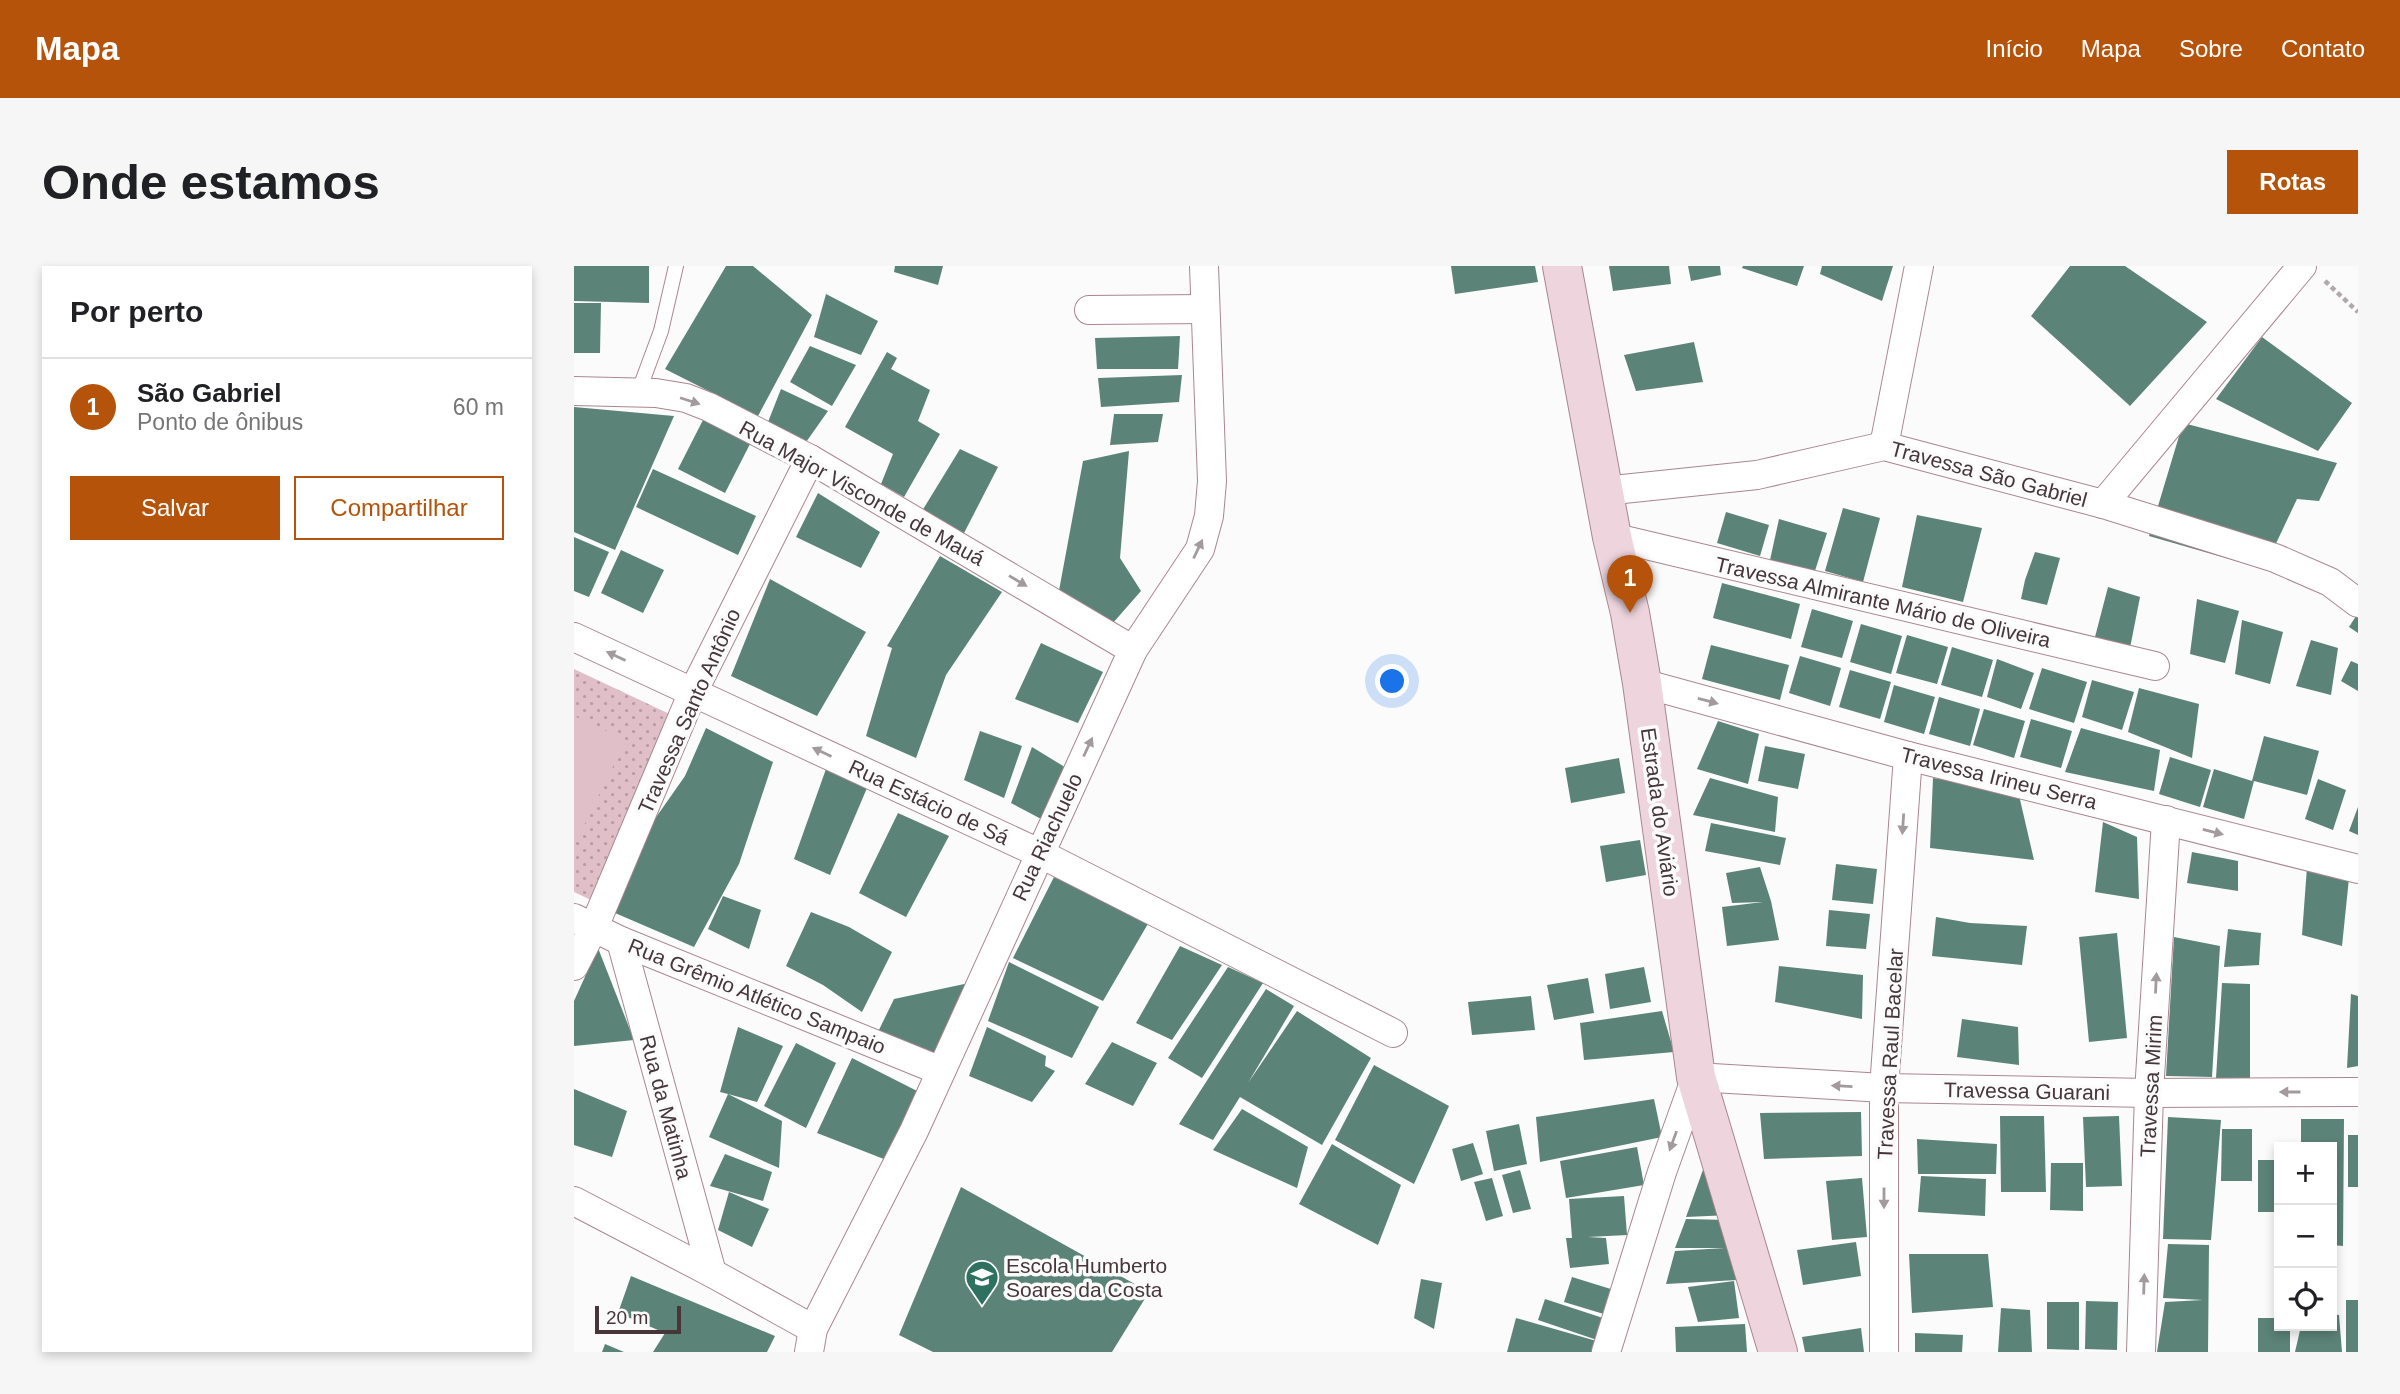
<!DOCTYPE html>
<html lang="pt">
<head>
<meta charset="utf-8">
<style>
	body { margin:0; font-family:Helvetica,sans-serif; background:#f6f6f6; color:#202124 }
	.controls { position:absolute; right:21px; bottom:21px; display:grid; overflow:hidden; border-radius:0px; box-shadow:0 4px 10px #0003 }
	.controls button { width:63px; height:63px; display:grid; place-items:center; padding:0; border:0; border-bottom:2px solid #e0e0e0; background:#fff; color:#202124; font:35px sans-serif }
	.scale { position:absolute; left:21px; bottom:18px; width:86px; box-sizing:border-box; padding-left:7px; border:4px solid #46363a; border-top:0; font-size:19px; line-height:24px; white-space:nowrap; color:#46363a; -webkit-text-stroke:5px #fbfbfb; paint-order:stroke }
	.you { position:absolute; left:819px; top:416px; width:24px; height:24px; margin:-18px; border:5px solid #fff; border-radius:50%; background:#1a73e8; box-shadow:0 0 0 10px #1a73e833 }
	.badge { display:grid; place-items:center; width:46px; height:46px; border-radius:50%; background:#b45309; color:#fff; font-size:23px; font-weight:700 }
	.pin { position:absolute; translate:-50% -58px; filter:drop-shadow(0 2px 4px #0008) }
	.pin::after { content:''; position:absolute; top:37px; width:24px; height:21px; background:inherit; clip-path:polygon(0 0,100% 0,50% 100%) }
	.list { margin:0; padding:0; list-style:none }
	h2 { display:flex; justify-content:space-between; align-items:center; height:91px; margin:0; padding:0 28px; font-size:30px }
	h2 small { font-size:23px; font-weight:400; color:#757577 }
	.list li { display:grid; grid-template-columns:46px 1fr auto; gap:21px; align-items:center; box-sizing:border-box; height:98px; padding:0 28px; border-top:2px solid #e0e0e0 }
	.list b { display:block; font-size:26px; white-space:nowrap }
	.list p { margin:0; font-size:23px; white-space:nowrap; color:#757577 }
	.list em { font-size:23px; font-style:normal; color:#757577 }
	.actions { display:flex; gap:14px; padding:21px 28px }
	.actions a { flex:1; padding:16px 0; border:2px solid #b45309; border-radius:0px; text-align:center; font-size:24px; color:#b45309 }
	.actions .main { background:#b45309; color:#fff }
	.icon { flex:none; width:38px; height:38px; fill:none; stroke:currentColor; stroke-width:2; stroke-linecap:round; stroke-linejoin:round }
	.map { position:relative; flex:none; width:1784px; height:1086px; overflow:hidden; border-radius:0px }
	header { display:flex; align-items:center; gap:42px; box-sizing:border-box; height:98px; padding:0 35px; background:#b45309; color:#fff }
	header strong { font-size:33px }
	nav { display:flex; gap:38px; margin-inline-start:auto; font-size:24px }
	.intro { display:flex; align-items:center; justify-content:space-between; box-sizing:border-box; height:168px; padding:0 42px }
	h1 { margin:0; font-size:49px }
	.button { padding:18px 32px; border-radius:0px; background:#b45309; color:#fff; font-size:24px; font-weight:700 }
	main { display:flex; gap:42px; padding:0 42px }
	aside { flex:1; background:#fff; border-radius:0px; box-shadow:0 4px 10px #0003 }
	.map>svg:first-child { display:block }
	.green { fill:url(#green-dots) }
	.pitch { fill:#e1bfc8 }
	.building { fill:#5c8378 }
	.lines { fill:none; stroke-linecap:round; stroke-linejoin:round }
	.lane-casing { stroke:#aa868f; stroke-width:16 }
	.street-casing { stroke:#aa868f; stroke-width:30 }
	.secondary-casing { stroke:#aa868f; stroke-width:40 }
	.path { stroke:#b0a9ab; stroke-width:4.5; stroke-dasharray:5 3.5; stroke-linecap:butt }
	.lane { stroke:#fff; stroke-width:14 }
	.street { stroke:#fff; stroke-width:28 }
	.secondary { stroke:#eed5dd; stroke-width:38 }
	.oneway { fill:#a29a9c }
	.labels { text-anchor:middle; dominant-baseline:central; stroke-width:7; stroke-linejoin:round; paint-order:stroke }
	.street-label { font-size:21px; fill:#46363a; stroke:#fbfbfb }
	.poi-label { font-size:21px; fill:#46363a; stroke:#fbfbfb; text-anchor:start }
</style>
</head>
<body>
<header>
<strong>Mapa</strong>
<nav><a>Início</a><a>Mapa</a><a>Sobre</a><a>Contato</a></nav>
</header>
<div class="intro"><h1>Onde estamos</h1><a class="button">Rotas</a></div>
<main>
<aside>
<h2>Por perto<small></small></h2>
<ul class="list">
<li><span class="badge">1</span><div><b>São Gabriel</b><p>Ponto de ônibus</p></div><em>60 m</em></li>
</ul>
<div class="actions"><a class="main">Salvar</a><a>Compartilhar</a></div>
</aside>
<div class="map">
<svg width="1784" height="1086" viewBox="0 0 1784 1086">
	<defs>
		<pattern id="green-dots" width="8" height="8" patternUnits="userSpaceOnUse" patternTransform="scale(1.75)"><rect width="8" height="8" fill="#e1bfc8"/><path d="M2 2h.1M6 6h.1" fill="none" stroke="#b89ca3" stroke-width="1.8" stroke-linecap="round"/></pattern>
	</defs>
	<rect width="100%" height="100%" fill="#fbfbfb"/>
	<polygon class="green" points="0,403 102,451 19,635 0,626"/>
	<polygon class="pitch" points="0,450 52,474 0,580"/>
	<g class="building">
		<polygon points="0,0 75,0 75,37 0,35"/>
		<polygon points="152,0 179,0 238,49 184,150 91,103"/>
		<polygon points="321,0 369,0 364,19 320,6"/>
		<polygon points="877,0 961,0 964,16 881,28"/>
		<polygon points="1035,0 1095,0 1097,18 1039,25"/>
		<polygon points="1114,0 1146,0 1147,9 1117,15"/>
		<polygon points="1169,0 1230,0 1223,20 1168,2"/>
		<polygon points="1248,0 1319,0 1308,35 1246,8"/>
		<polygon points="1496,0 1551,0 1633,56 1556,140 1457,50"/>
		<polygon points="252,28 304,55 287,89 240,71"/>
		<polygon points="0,37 27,37 26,87 0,87"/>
		<polygon points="606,70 604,103 523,103 521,72"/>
		<polygon points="1688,71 1778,137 1744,185 1642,133"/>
		<polygon points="1120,76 1129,116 1062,125 1050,89"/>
		<polygon points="236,80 282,99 258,140 216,116"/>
		<polygon points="313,86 323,92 317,103 356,124 344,155 366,168 330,231 307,218 319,188 271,161"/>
		<polygon points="608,109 605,136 527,141 524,112"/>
		<polygon points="207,123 254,145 230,179 194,156"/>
		<polygon points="0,141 100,150 41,284 0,266"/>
		<polygon points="540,148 589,148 584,176 536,179"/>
		<polygon points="130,152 177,176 151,227 104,203"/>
		<polygon points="1609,157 1763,197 1745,235 1723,233 1690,303 1575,270"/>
		<polygon points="386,183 424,201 388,271 348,245"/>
		<polygon points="555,185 546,292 567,325 538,358 484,330 509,195"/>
		<polygon points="79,203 182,250 164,289 62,241"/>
		<polygon points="244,227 306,266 287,302 222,271"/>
		<polygon points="1269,242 1306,252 1289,316 1251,305"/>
		<polygon points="1152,246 1195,259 1186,290 1143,277"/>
		<polygon points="1343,249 1408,262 1389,336 1328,321"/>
		<polygon points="1205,253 1253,267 1240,308 1196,294"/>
		<polygon points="0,271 35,286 15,331 0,325"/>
		<polygon points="47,284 90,304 69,347 27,327"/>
		<polygon points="1461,286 1486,292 1473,339 1447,333 1451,314"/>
		<polygon points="366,290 428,326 372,409 342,492 292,470 318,382 313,380"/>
		<polygon points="196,313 292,366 243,450 157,410"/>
		<polygon points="1148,317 1226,338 1217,373 1139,352"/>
		<polygon points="1534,321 1566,331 1556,382 1521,371"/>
		<polygon points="1623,333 1665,345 1651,397 1616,388"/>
		<polygon points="1238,343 1279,355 1268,392 1227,381"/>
		<polygon points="1784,347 1784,367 1775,361"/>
		<polygon points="1668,354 1709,366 1696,418 1661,408"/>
		<polygon points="1287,358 1328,370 1317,408 1276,396"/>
		<polygon points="1333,369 1374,381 1363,418 1322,407"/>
		<polygon points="1737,374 1764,382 1757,429 1722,420"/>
		<polygon points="467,377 529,406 504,457 441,433"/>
		<polygon points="1137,379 1215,399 1206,434 1128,413"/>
		<polygon points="1378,381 1419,394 1408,431 1367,419"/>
		<polygon points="1226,390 1267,402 1256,440 1215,427"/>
		<polygon points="1423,393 1460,407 1447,443 1413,431"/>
		<polygon points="1777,395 1784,398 1784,425 1767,415"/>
		<polygon points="1468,402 1513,416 1500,457 1455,443"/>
		<polygon points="1276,404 1317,416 1306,453 1265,441"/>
		<polygon points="1518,414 1560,426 1548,464 1508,451"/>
		<polygon points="1320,419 1361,431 1350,468 1310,456"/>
		<polygon points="1565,422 1625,438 1618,492 1554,466"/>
		<polygon points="1365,431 1406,443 1396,480 1355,468"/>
		<polygon points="1410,443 1451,455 1440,492 1399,479"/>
		<polygon points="1457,453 1498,465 1487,502 1446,491"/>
		<polygon points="1144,455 1185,468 1174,518 1123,503"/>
		<polygon points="132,462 199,496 165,598 120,681 41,647 78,557 111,510"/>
		<polygon points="1507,462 1586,484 1580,525 1491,506"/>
		<polygon points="406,465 448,480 430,532 390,514"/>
		<polygon points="1690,470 1745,485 1733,529 1680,515 1670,553 1629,541 1640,503 1678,515"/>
		<polygon points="1191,480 1231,488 1224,523 1184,515"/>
		<polygon points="458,481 494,503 471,555 437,537"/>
		<polygon points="1596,491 1637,504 1626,541 1585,528"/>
		<polygon points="1045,492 1051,527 997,537 991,502"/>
		<polygon points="252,503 293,522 256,609 220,593"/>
		<polygon points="1136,512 1204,531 1201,566 1119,549"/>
		<polygon points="1359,512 1444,525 1460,594 1356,582"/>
		<polygon points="1744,513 1772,524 1759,564 1731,553"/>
		<polygon points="1784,541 1784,569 1775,565"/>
		<polygon points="324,547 375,570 332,651 285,627"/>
		<polygon points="1529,556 1563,571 1565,633 1521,626"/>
		<polygon points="1137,557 1212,572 1206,599 1131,585"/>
		<polygon points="1066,574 1072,609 1032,616 1026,580"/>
		<polygon points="1618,586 1664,595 1664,625 1613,617"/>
		<polygon points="1262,598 1303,603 1299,638 1258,634"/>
		<polygon points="1186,601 1197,635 1205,674 1153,680 1148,641 1189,636 1158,637 1152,607"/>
		<polygon points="1733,601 1775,612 1768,680 1728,669"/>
		<polygon points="480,611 575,656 529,735 439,692"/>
		<polygon points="149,630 187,644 175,683 134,663"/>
		<polygon points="1255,644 1296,648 1292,683 1252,680"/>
		<polygon points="237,646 275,661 318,686 288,746 249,719 212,700"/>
		<polygon points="1362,651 1396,657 1453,660 1448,699 1358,690"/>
		<polygon points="1654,663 1687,667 1685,699 1650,701"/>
		<polygon points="1543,667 1553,772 1515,776 1505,671"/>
		<polygon points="1600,671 1646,680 1638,811 1592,810"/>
		<polygon points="606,680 648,699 598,774 562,757"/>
		<polygon points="24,682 60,774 0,780 0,735"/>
		<polygon points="435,696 525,741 498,792 414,755"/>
		<polygon points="1205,700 1289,709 1288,753 1201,736"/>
		<polygon points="654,701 689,717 628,812 594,792"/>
		<polygon points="1070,701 1077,736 1036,743 1031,708"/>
		<polygon points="1014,712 1020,747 980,754 973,719"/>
		<polygon points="395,717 360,791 303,768 320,733"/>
		<polygon points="1648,717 1676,718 1676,812 1642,812"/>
		<polygon points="692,723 720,740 674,817 723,745 797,792 748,879 666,831 639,874 605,858"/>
		<polygon points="1777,728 1784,730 1784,800 1773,802"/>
		<polygon points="957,730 961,764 898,769 894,736"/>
		<polygon points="1088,745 1100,786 1010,794 1006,757"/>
		<polygon points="1388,753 1444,761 1445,799 1383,791"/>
		<polygon points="164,761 209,780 183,836 154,828 208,855 205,902 135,871 154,828 146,826"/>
		<polygon points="413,761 472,790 471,800 481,805 458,836 395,810"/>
		<polygon points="538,776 583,797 559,840 511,818"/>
		<polygon points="222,777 262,797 232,862 190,840"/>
		<polygon points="278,792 349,828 315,895 243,867"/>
		<polygon points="800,799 875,840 840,918 761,874"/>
		<polygon points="0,823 53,845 38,891 0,879"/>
		<polygon points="1080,833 1088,871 966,896 962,851"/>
		<polygon points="668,843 734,881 723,922 639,884"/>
		<polygon points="1287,846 1288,890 1190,893 1186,847"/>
		<polygon points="1426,850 1470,850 1472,926 1427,926"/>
		<polygon points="1545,850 1548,920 1512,921 1509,851"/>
		<polygon points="1594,851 1647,854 1637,974 1589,973"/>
		<polygon points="1727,853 1770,853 1769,980 1758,979 1758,881 1727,881"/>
		<polygon points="945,858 953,898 920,905 912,865"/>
		<polygon points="1648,863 1678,863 1678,915 1647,915"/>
		<rect x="1774" y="869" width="10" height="52"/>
		<polygon points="1343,873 1423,878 1422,908 1344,908"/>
		<polygon points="899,877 909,908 887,915 878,883"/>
		<polygon points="758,878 827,919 804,979 725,938"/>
		<polygon points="1063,881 1070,919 992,932 986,895"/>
		<polygon points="151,888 198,906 189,935 136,920"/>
		<rect x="1684" y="894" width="21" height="52"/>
		<polygon points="1477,897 1509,897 1509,945 1476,944"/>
		<polygon points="1130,901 1156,949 1112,951"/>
		<polygon points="946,904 957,943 939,947 928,909"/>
		<polygon points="1347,910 1412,913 1411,950 1344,946"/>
		<polygon points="918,912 929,950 912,955 900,916"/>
		<polygon points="1288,912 1293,971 1258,974 1252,915"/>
		<polygon points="387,921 575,1026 538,1086 359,1086 325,1069"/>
		<polygon points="155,926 195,943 178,981 144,964"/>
		<polygon points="1050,930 1053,969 1014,971 1032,972 1035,998 996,1002 992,972 998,972 995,933"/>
		<polygon points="1112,953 1154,954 1163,1014 1092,1018 1101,985 1151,982 1101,982"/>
		<polygon points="1282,976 1287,1010 1229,1019 1223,984"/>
		<polygon points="1594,978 1635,979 1634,1086 1583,1086 1591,1036 1629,1034 1589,1032"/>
		<polygon points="1335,988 1414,988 1419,1041 1338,1047"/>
		<polygon points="57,1010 201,1070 193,1086 79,1086 91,1067 44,1047"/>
		<polygon points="998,1011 1040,1024 1033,1049 990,1036"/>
		<polygon points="847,1013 868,1017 860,1063 840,1052"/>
		<polygon points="1160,1015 1165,1052 1124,1056 1114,1021"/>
		<polygon points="971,1033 1032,1053 1026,1075 964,1054"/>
		<rect x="1772" y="1034" width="12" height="52"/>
		<polygon points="1512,1035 1544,1036 1543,1084 1511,1083"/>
		<polygon points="1473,1036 1505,1036 1505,1084 1473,1083"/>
		<polygon points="1427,1042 1456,1044 1458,1086 1424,1086"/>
		<polygon points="1758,1048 1765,1049 1768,1086 1721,1086 1727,1060 1758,1060"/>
		<polygon points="942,1052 1026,1076 1023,1086 933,1086"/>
		<polygon points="1684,1052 1705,1052 1705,1060 1716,1060 1716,1086 1684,1086"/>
		<polygon points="1171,1058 1173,1086 1102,1086 1101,1061"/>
		<polygon points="1287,1062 1290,1086 1231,1086 1228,1071"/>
		<polygon points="1341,1067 1389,1069 1388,1086 1341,1086"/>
		<polygon points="31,1078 50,1086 28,1086"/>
	</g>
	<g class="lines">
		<defs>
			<polyline id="lane" points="64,127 87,65 102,0"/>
			<g id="street">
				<polyline points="515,44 631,43"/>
				<polyline points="0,125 82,127 112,132 135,141 236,193 559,384"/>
				<polyline points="1310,180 1345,0"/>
				<polyline points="1030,225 1183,209 1310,180 1529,238 1701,292 1756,316 1784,337"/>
				<polyline points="1529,238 1728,0"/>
				<polyline points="1038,271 1581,400"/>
				<polyline points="0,371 465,587 819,767"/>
				<polyline points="1068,417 1334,490 1784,603"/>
				<polyline points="0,652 47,675 367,805"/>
				<polyline points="47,675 138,1007"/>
				<polyline points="0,700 20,661 119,426 236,193"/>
				<polyline points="0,935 138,1007 239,1063"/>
				<polyline points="235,1086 239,1063 340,865 559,384 626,283 635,250 638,215 630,0"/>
				<polyline points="1032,1086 1088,906 1122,811 1310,822 1575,827 1784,826"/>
				<polyline points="1310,1086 1310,822 1334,490"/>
				<polyline points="1567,1086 1575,827 1592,554"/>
			</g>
			<polyline id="secondary" points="988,0 1038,271 1056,347 1068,417 1122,811 1204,1086"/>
		</defs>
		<use href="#lane" class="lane-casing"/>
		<use href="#street" class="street-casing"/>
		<use href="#secondary" class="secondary-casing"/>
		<polyline class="path" points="1751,15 1784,46"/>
		<use href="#lane" class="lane"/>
		<use href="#street" class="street"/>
		<use href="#secondary" class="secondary"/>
	</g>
	<defs><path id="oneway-solid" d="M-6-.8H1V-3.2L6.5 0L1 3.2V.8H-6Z" transform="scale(1.75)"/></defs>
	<g class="oneway">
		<use href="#oneway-solid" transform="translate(116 135) rotate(18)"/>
		<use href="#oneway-solid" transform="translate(624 283) rotate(-65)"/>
		<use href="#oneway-solid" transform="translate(444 315) rotate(31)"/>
		<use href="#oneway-solid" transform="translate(42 390) rotate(-155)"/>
		<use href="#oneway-solid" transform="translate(1134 435) rotate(15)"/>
		<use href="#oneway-solid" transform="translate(514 481) rotate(-65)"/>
		<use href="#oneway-solid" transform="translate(248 486) rotate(-155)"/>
		<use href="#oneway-solid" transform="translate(1329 558) rotate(94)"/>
		<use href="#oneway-solid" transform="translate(1639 566) rotate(14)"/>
		<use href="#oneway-solid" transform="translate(1582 717) rotate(-87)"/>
		<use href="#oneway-solid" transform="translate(1268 820) rotate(-177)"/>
		<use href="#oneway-solid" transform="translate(1716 826) rotate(180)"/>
		<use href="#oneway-solid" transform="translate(1099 875) rotate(110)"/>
		<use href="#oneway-solid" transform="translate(1310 932) rotate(90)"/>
		<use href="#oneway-solid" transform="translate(1570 1018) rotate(-88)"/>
	</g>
	<defs>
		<symbol id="school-pin" viewBox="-11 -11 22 30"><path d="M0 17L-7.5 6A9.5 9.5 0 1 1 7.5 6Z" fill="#2f7161" stroke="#fbfbfb"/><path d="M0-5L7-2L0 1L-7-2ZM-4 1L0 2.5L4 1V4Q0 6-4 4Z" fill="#fff"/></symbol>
	</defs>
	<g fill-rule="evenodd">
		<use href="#school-pin" x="389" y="992" width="38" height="52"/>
	</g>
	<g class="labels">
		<g class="street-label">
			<text transform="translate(1415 208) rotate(15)">Travessa São Gabriel</text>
			<text transform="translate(288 227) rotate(29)">Rua Major Visconde de Mauá</text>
			<text transform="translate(1309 336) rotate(13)">Travessa Almirante Mário de Oliveira</text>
			<text transform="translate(115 445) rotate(-66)">Travessa Santo Antônio</text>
			<text transform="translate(1425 512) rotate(14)">Travessa Irineu Serra</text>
			<text transform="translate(355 536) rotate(25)">Rua Estácio de Sá</text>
			<text transform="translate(1086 546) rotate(82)">Estrada do Aviário</text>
			<text transform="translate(473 571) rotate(-65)">Rua Riachuelo</text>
			<text transform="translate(183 730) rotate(22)">Rua Grêmio Atlético Sampaio</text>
			<text transform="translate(1316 788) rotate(-87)">Travessa Raul Bacelar</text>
			<text transform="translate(1577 820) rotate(-87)">Travessa Mirim</text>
			<text transform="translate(1453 825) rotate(1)">Travessa Guarani</text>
			<text transform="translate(92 841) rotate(75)">Rua da Matinha</text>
		</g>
		<g class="poi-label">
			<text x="432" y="999">Escola Humberto<tspan x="432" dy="24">Soares da Costa</tspan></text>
		</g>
	</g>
</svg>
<div class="controls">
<button>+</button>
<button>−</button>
<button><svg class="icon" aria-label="locate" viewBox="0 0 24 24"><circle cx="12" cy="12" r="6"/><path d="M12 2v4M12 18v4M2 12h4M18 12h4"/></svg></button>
</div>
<div class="scale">20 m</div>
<div class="you"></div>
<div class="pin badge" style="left:1056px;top:347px">1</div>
</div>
</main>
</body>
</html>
